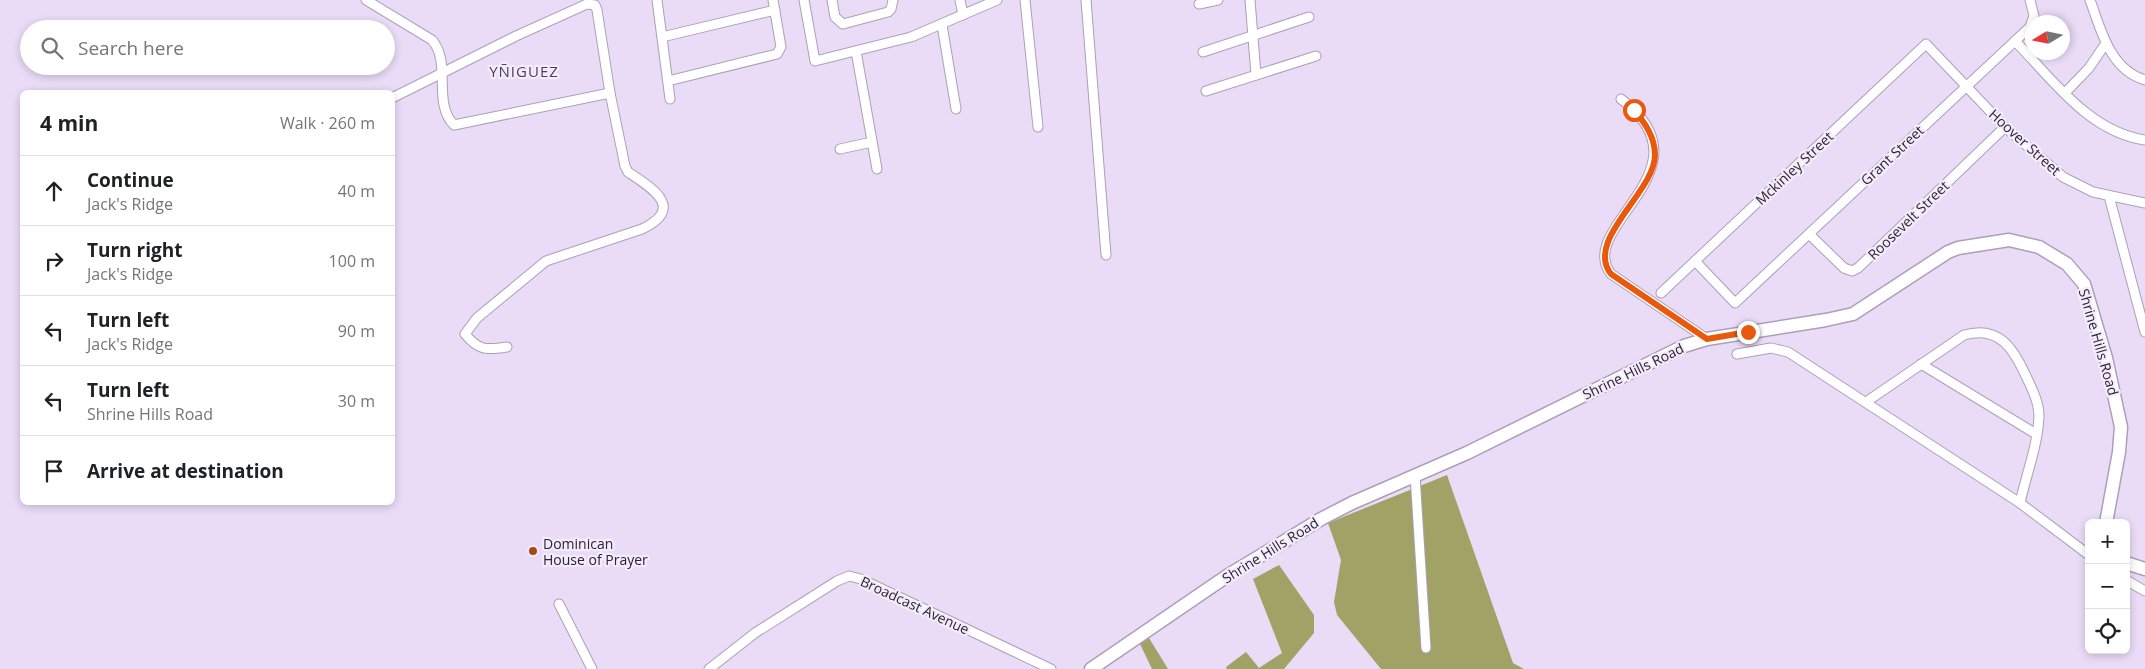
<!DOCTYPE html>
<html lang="en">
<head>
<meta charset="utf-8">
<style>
	body { margin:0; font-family:"Open Sans",sans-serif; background:#f2f2f2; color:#202124 }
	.controls { position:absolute; right:15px; bottom:15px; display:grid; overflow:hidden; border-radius:8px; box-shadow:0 2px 8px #0003 }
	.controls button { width:45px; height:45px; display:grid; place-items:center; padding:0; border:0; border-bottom:1px solid #e0e0e0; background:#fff; color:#202124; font:25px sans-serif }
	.compass { position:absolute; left:2025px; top:15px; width:45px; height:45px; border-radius:50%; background:#fff; box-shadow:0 2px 8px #0003; rotate:260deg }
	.stop { position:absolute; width:15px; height:15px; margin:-11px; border:4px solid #ea580c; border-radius:50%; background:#fff }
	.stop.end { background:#ea580c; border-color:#fff; box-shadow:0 1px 5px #0008 }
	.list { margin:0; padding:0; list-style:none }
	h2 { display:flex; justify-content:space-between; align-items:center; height:65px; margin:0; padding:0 20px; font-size:21px }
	h2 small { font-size:16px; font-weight:400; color:#757577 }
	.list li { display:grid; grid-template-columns:32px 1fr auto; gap:15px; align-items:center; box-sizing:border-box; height:70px; padding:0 20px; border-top:1px solid #e0e0e0 }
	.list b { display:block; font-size:19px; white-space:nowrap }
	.list p { margin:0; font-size:16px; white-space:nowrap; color:#757577 }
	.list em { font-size:16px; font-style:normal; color:#757577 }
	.icon { flex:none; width:28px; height:28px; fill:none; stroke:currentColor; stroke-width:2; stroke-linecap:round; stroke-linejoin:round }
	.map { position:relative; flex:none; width:2145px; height:669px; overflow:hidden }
	.search { position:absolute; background:#fff; box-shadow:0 2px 8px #0003; left:20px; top:20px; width:375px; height:55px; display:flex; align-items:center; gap:12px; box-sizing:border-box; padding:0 18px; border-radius:28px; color:#757577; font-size:19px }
	.panel { position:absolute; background:#fff; box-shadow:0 2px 8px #0003; left:20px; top:90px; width:375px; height:415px; border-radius:8px }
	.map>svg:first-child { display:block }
	.forest { fill:#a0a266 }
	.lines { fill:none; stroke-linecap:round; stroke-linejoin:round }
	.street-casing { stroke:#ad9fb9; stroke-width:11 }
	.secondary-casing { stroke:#ad9fb9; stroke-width:15 }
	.street { stroke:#fff; stroke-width:9 }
	.secondary { stroke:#fff; stroke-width:12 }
	.route { stroke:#ea580c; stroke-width:6 }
	.poi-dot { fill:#aa4614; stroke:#f4ebfc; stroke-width:2 }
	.labels { text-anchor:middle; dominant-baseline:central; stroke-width:4.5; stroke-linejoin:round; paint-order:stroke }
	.street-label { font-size:14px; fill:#2b2530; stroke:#f4ebfc }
	.poi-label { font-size:14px; fill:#2b2530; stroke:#f4ebfc; text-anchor:start }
	.neighbourhood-label { font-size:15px; letter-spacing:1px; fill:#4d4158; stroke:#f4ebfc }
</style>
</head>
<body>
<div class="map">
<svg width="2145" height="669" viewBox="0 0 2145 669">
	<rect width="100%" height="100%" fill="#eadbf7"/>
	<g class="forest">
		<polygon points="1447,475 1513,663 1524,669 1381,669 1337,615 1334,602 1341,560 1328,523"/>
		<polygon points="1279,565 1314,615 1314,633 1284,669 1227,669 1226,667 1246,652 1259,668 1282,653 1253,579"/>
		<polygon points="1149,638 1168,669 1152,669 1140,644"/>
	</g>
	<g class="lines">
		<defs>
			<g id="street">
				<path d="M366,0L432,40C452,63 432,103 454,125L610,93"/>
				<polyline points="657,0 670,99"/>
				<polyline points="804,0 815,61 911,37 997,0"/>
				<polyline points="832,0 835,17 843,24 888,12 891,9 893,0"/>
				<polyline points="960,0 963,15"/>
				<polyline points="1025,0 1038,127"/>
				<polyline points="1086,0 1106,255"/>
				<polyline points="1250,0 1256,75"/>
				<path d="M2090,0C2101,30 2110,70 2145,80"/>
				<polyline points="1199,4 1218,0"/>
				<polyline points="942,25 956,109"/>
				<polyline points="662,37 775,10"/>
				<path d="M2015,41C2052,79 2089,132 2145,140"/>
				<polyline points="856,51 877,169"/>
				<polyline points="1203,52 1309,17"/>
				<polyline points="668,81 777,54 781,47 773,0"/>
				<polyline points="1206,91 1316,56"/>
				<polyline points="2065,93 2089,68 2106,43"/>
				<path d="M392,98L516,36L587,4L595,5L597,10L610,93L625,166L628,172C652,188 686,208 642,229L546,261L477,318L465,334C479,351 486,350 507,347"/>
				<path d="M1621,99C1715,170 1574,226 1611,274L1707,339"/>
				<polyline points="840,149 872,142"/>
				<polyline points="2109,196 2145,332"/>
				<polyline points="1809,234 1844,268 1852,271 1858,268 2005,127"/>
				<polyline points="1695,261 1735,303 2030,27 2034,16 2030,0"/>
				<polyline points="1661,293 1926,44 2005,127 2063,177 2093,192 2145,203"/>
				<polyline points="1737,354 1771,348 1788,352 2020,503 2089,555"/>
				<polyline points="1921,364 2036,434"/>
				<path d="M1866,402L1964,335C1999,325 2013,348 2026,376C2032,389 2039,402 2039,416C2038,445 2026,475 2020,503"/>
				<polyline points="1415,475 1426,648"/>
				<polyline points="2126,580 2145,591"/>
				<polyline points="559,604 592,669"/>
				<polyline points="709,669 755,633 837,581 849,576 861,579 1051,669"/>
			</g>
			<g id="secondary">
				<polyline points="2126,563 2145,569"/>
				<polyline points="1091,669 1227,576 1321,519 1352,503 1467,453 1684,346 1707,339 1826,320 1853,314 1948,252 1958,248 2009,240 2039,247 2067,264 2084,284 2106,358 2121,427 2119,452 2106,523"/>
			</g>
		</defs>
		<use href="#street" class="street-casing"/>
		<use href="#secondary" class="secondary-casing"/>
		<use href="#street" class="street"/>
		<use href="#secondary" class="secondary"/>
	</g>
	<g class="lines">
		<path class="route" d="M1634,110C1645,123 1655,137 1655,155C1655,192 1584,240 1611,274L1707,339L1748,332"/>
	</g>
	<circle class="poi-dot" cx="533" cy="551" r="5"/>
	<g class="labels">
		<g class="street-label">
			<text transform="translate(2025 142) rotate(42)">Hoover Street</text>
			<text transform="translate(1892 155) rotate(-43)">Grant Street</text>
			<text transform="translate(1794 168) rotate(-43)">Mckinley Street</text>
			<text transform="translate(1908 220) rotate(-44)">Roosevelt Street</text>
			<text transform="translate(2099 342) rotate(74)">Shrine Hills Road</text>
			<text transform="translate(1633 371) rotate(-26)">Shrine Hills Road</text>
			<text transform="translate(1270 550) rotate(-32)">Shrine Hills Road</text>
			<text transform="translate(915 605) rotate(25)">Broadcast Avenue</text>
		</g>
		<g class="poi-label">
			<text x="543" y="543">Dominican<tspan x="543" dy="16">House of Prayer</tspan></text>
		</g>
		<g class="neighbourhood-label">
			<text x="524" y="71">YÑIGUEZ</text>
		</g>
	</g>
</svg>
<div class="controls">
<button>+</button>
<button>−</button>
<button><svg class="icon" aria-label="locate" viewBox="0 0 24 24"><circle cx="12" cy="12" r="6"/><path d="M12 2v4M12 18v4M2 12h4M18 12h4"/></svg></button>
</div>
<svg class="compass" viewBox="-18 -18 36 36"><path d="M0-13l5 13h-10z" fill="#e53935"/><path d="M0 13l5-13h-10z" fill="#757577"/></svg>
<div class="stop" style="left:1634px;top:110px"></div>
<div class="stop end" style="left:1748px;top:332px"></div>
<div class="search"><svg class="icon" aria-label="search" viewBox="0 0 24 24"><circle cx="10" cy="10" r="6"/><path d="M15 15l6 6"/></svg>Search here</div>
<section class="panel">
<h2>4 min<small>Walk · 260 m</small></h2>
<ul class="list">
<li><svg class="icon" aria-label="ahead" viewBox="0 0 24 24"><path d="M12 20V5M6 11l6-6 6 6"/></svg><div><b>Continue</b><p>Jack's Ridge</p></div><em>40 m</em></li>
<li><svg class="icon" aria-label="right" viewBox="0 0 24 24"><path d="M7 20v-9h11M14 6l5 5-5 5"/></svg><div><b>Turn right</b><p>Jack's Ridge</p></div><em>100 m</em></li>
<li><svg class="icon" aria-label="left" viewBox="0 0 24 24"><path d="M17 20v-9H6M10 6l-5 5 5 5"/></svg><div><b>Turn left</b><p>Jack's Ridge</p></div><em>90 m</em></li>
<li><svg class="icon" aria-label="left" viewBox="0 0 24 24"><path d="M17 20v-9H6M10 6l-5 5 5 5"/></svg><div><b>Turn left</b><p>Shrine Hills Road</p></div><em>30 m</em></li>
<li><svg class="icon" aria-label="arrive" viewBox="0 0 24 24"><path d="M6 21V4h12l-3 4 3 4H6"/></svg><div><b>Arrive at destination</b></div></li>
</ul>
</section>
</div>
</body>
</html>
